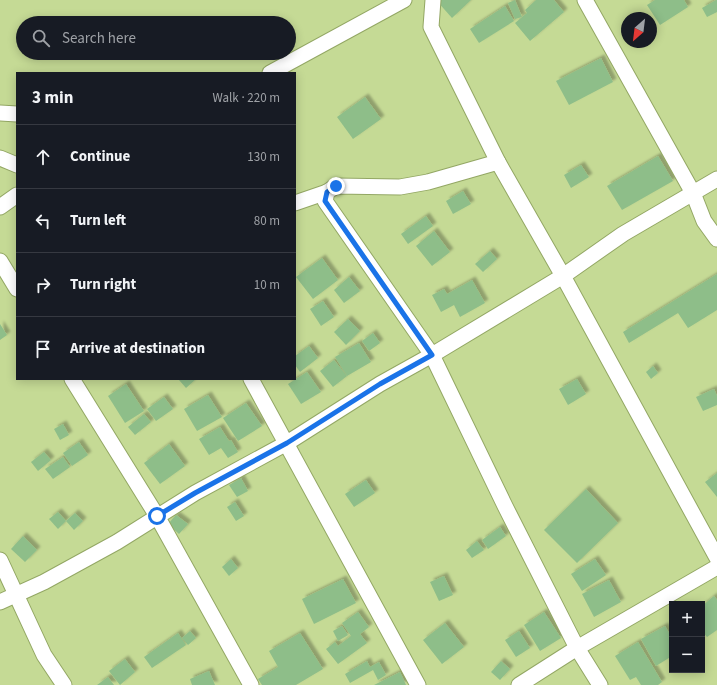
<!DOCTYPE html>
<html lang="en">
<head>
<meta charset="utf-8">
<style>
	body { margin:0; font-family:"Source Sans 3",sans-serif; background:#20242c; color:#f1f3f6 }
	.controls { position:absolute; right:12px; bottom:12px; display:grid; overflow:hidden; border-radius:0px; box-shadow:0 2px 10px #0003 }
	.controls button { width:36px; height:36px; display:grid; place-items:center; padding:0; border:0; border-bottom:1px solid #363941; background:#171b24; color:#f1f3f6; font:20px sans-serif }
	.compass { position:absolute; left:621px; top:12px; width:36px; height:36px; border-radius:50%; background:#171b24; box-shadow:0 2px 10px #0003; rotate:208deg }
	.stop { position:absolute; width:12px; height:12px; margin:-9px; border:3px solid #1a73e8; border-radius:50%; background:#fff }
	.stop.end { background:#1a73e8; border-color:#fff; box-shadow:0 1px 4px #0008 }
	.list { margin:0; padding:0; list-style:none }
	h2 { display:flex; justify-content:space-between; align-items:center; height:52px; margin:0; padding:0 16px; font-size:17px }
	h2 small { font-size:13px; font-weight:400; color:#9ea1a6 }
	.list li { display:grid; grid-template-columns:26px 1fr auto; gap:12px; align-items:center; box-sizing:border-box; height:64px; padding:0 16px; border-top:1px solid #363941 }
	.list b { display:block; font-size:15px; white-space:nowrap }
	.list em { font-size:13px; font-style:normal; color:#9ea1a6 }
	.icon { flex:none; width:22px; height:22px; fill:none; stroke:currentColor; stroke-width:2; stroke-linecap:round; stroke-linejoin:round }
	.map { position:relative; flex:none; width:717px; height:685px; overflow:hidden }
	.search { position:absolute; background:#171b24; box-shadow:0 2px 10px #0003; left:16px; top:16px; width:280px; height:44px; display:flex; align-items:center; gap:10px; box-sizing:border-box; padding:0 14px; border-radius:22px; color:#9ea1a6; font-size:15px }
	.panel { position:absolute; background:#171b24; box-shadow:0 2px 10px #0003; left:16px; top:72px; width:280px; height:308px; border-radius:0px }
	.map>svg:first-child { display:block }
	.building { fill:#8ebe89; filter:url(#shadow) }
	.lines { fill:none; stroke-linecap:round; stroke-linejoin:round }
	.minor-casing { stroke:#93a764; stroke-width:17 }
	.minor { stroke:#fff; stroke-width:15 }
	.route { stroke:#1a73e8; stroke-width:5 }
</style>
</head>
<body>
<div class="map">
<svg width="717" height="685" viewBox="0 0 717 685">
	<defs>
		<filter id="shadow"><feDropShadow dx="3.5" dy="-3.5" stdDeviation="1" flood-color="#0004"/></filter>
	</defs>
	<rect width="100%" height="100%" fill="#c5da95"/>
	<g class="building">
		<polygon points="436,0 471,0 452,18"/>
		<polygon points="515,0 522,17 515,19 508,3"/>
		<polygon points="536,0 554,0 564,12 530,41 515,23 527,13 525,10"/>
		<polygon points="655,0 684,0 688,7 660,25 647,5"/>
		<polygon points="716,0 717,0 717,12 707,17 702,8"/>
		<polygon points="505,6 514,21 479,43 470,29"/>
		<polygon points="601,58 613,82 569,105 556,81"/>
		<polygon points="365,97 381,119 353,139 337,117"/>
		<polygon points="658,156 673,181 622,210 607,186"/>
		<polygon points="581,165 589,177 571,188 564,175"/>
		<polygon points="463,191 471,204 453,214 446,201"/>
		<polygon points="426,216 433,226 408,244 401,234"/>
		<polygon points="434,231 450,252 432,266 416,246"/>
		<polygon points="490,251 497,259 483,272 475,264"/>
		<polygon points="322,258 338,280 313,299 296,277"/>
		<polygon points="717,274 717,310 688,328 678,313 629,343 623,332"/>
		<polygon points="349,277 360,291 344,303 334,290"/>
		<polygon points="472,280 485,303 460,317 454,305 441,312 432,295 444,289 447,294"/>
		<polygon points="323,301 334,317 321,326 310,309"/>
		<polygon points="348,319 360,331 346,345 334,332"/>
		<polygon points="0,324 7,335 0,340"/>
		<polygon points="373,333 380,343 369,351 362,341"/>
		<polygon points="359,343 371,362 347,376 335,357"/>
		<polygon points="309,346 318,358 300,372 295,365 295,356"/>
		<polygon points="334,360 347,376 333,387 320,371"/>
		<polygon points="653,366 658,373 651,379 646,372"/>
		<polygon points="307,372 321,392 301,404 288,384"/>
		<polygon points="179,379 196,379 186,388 179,380"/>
		<polygon points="577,379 586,394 568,405 559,389"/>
		<polygon points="126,384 144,411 125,423 108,396"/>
		<polygon points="714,389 717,396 717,405 703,411 696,397"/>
		<polygon points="208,395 222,417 197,431 184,409"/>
		<polygon points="164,397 173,409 156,421 147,409"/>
		<polygon points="246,403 262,426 238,441 223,418"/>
		<polygon points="144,414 151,422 135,435 128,427"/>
		<polygon points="63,424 69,435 60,440 54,429"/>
		<polygon points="220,427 229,441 231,440 238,452 228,458 221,448 209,455 199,439"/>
		<polygon points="79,442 88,455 72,466 63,453"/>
		<polygon points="169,444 185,466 160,484 144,463"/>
		<polygon points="44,452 51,460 38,471 31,462"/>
		<polygon points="63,457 70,467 53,479 45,469"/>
		<polygon points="717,473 717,497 705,482"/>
		<polygon points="241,478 248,491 237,497 229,485"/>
		<polygon points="366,480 375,493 354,507 345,494"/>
		<polygon points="586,489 618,523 577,563 544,530"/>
		<polygon points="235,502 244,516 236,521 227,507"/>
		<polygon points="58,512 66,521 58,529 49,519"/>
		<polygon points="75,513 83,521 74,530 66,521"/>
		<polygon points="176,515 188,524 179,534 168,524"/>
		<polygon points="500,527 506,536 488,549 482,540"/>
		<polygon points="23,536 37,550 25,562 11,549"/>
		<polygon points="477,541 484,550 472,558 466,550"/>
		<polygon points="231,559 238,568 229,576 222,567"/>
		<polygon points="595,559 606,575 582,591 571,574"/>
		<polygon points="444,576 453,595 439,601 430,582"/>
		<polygon points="343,579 356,603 314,624 302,599"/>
		<polygon points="609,580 621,602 594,617 582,594"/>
		<polygon points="714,596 717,600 717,630 707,637 702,631 702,606"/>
		<polygon points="358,612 369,627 360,634 367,643 338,664 326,649 335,642 338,646 351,636 342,623"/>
		<polygon points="544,612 561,638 540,651 524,625"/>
		<polygon points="445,623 464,647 442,664 423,640"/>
		<polygon points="342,626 348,635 338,641 333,631"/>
		<polygon points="665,626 672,638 672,656 656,666 641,639"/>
		<polygon points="190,631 196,638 188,645 182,638"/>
		<polygon points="519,631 530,648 516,657 505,640"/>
		<polygon points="178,633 186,645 152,668 144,657"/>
		<polygon points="300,633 323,669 296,685 262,685 258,679 278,667 269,651"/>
		<polygon points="638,642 662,682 658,685 641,685 636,677 630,680 615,656"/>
		<polygon points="125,659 135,672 120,685 109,671"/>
		<polygon points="367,661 370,667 379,662 386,675 378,680 373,670 350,683 345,674"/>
		<polygon points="501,661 510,669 500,680 491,672"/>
		<polygon points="209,671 215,685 192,685 190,679"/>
		<polygon points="400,672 406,685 374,685"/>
		<polygon points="108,677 114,685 97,685"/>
	</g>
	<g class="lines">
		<defs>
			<g id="minor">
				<polyline points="433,0 431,27 498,162"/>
				<polyline points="585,0 693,193 704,221 717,239"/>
				<polyline points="270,73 404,0"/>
				<polyline points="0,113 17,114"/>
				<polyline points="0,158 17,165"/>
				<polyline points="295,203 327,192"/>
				<polyline points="0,207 17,195"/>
				<polyline points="0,261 17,289"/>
				<polyline points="72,379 157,516 251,685"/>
				<polyline points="251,379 418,685"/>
				<polyline points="0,560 44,655 64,685"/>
				<polyline points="0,602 44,582 117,542 195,493 287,443 380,384 432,355 563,276 623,234 717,179"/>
				<polyline points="519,685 577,648 717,567"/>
				<polyline points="600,685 577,648 505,506 432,355 325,201 327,192 336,186 400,187 428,182 498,162 563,276 717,558"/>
			</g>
		</defs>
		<use href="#minor" class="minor-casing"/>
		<use href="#minor" class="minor"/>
	</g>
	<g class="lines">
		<polyline class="route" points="157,516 195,493 287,443 380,384 432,355 325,201 327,192 336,186"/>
	</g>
</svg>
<div class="controls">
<button>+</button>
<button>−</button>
</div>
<svg class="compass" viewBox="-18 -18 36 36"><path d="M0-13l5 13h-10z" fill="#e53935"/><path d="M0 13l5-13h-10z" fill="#9ea1a6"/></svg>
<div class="stop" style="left:157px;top:516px"></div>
<div class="stop end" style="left:336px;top:186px"></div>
<div class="search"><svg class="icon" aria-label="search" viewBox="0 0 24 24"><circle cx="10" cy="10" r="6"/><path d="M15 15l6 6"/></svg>Search here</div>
<section class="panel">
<h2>3 min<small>Walk · 220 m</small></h2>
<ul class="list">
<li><svg class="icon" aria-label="ahead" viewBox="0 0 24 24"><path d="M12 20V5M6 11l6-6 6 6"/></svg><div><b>Continue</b></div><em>130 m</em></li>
<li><svg class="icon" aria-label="left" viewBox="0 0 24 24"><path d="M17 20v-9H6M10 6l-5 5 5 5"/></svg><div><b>Turn left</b></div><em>80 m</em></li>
<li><svg class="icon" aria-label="right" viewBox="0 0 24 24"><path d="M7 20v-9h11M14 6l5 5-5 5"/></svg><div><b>Turn right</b></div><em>10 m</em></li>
<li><svg class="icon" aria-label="arrive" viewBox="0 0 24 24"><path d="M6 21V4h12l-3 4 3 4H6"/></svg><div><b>Arrive at destination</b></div></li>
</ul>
</section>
</div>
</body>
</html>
